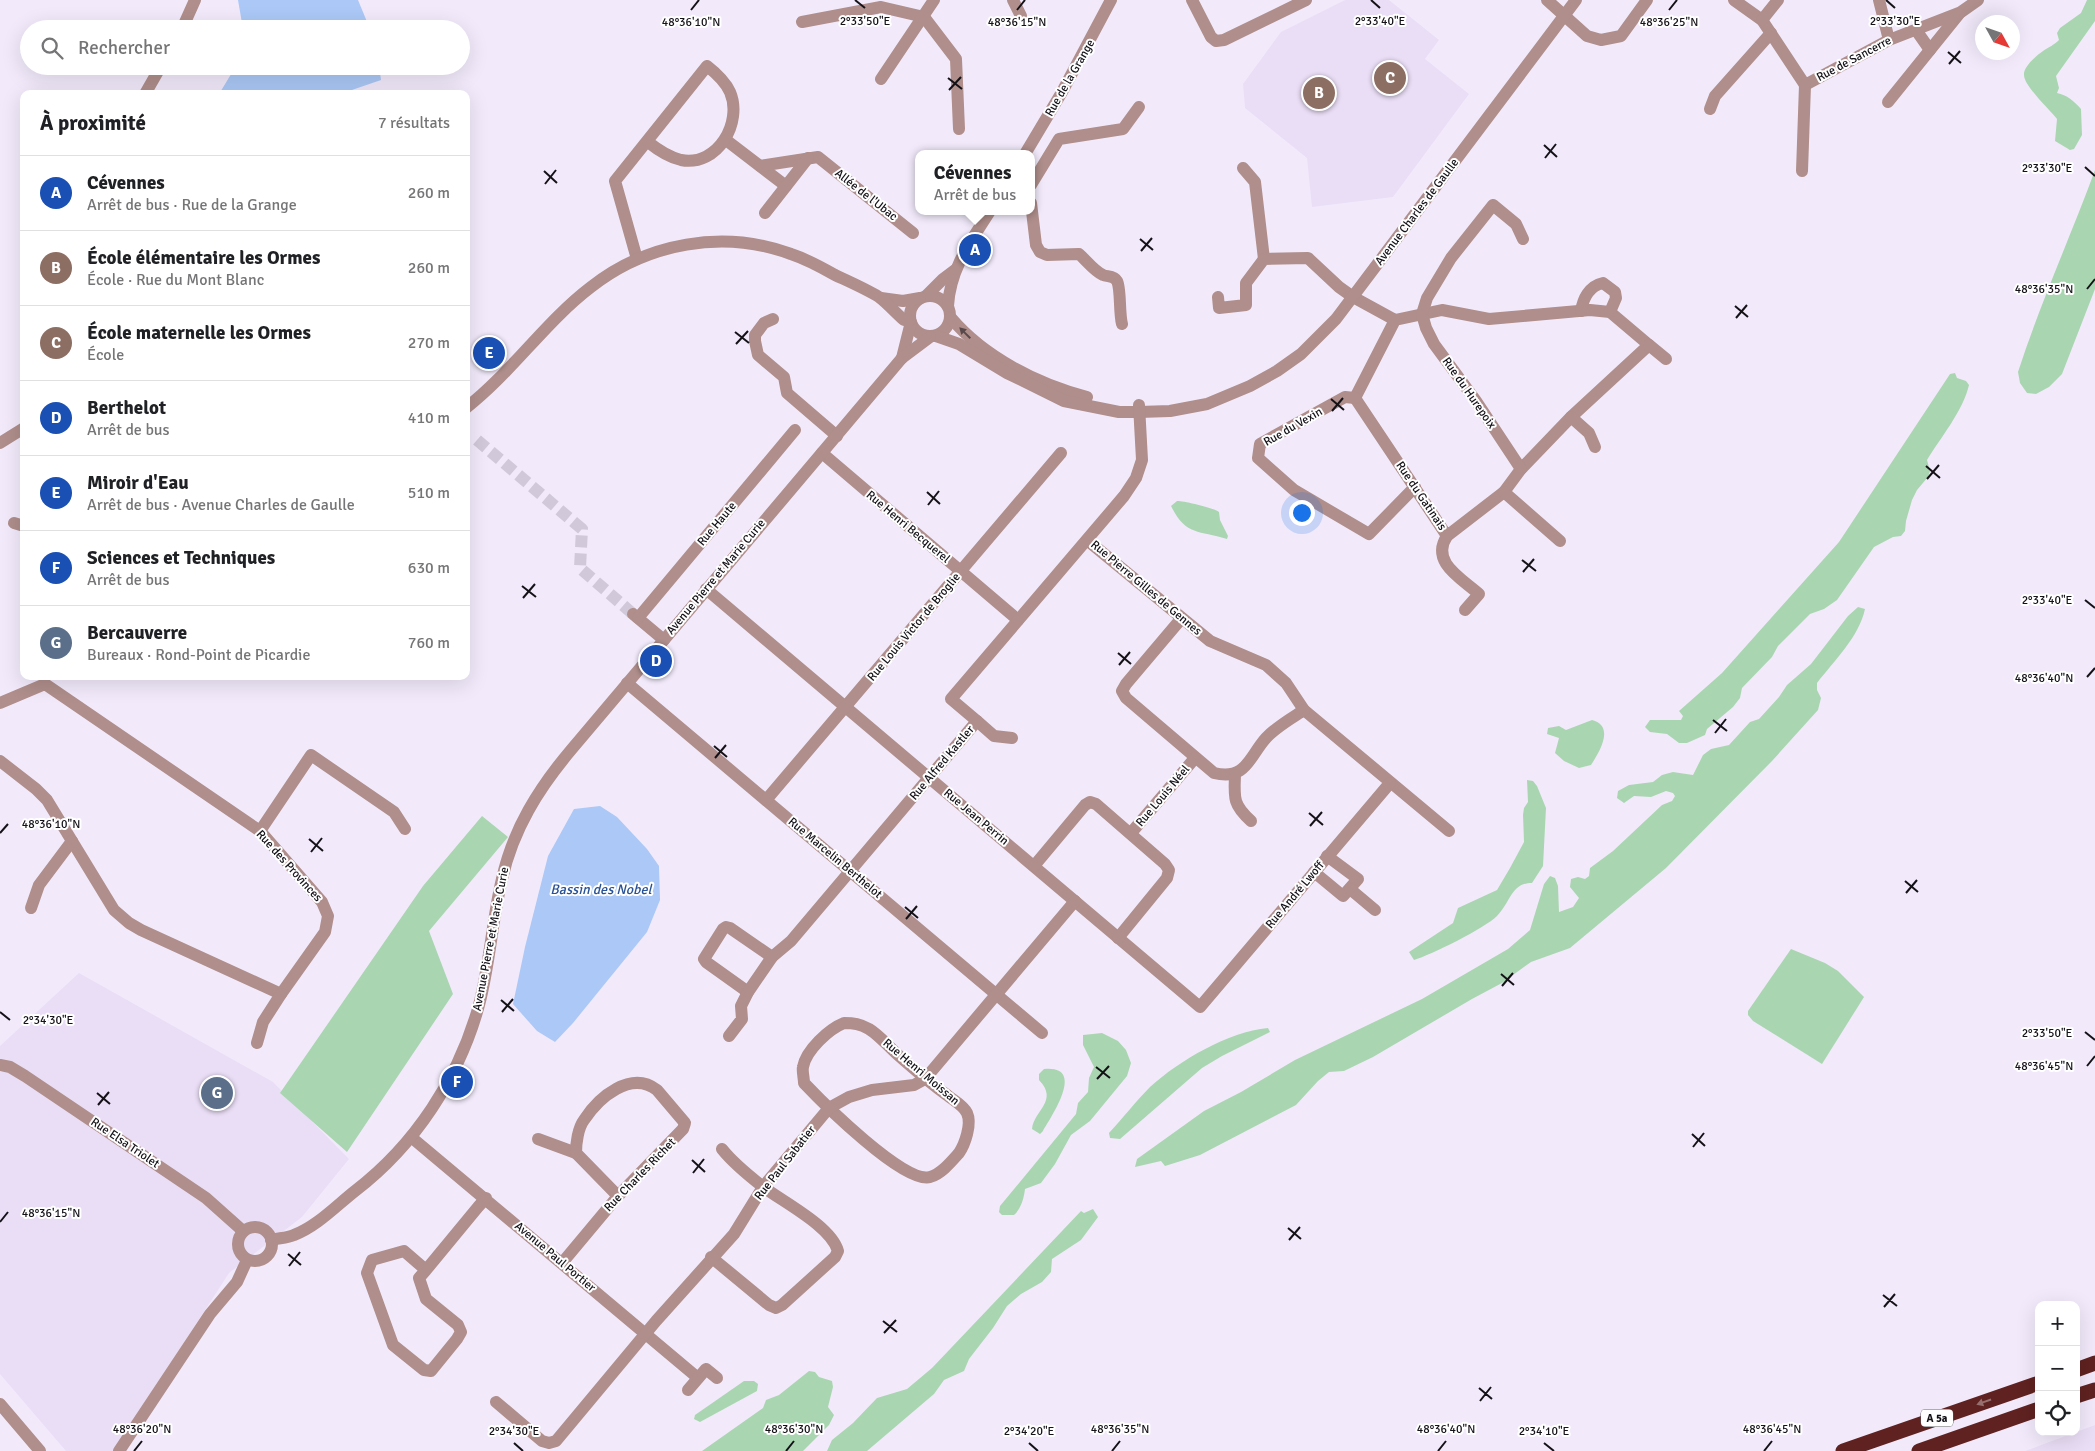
<!DOCTYPE html>
<html lang="fr">
<head>
<meta charset="utf-8">
<style>
	body { margin:0; font-family:Signika,sans-serif; background:#f2f2f2; color:#202124 }
	.controls { position:absolute; right:15px; bottom:15px; display:grid; overflow:hidden; border-radius:10px; box-shadow:0 5px 20px #0002 }
	.controls button { width:45px; height:45px; display:grid; place-items:center; padding:0; border:0; border-bottom:1px solid #e0e0e0; background:#fff; color:#202124; font:25px sans-serif }
	.compass { position:absolute; left:1975px; top:15px; width:45px; height:45px; border-radius:50%; background:#fff; box-shadow:0 5px 20px #0002; rotate:130deg }
	.you { position:absolute; left:1301px; top:512px; width:18px; height:18px; margin:-12px; border:4px solid #fff; border-radius:50%; background:#1a73e8; box-shadow:0 0 0 8px #1a73e833 }
	.badge { display:grid; place-items:center; width:32px; height:32px; border-radius:50%; background:#096595; color:#fff; font-size:16px; font-weight:700 }
	.pin { position:absolute; translate:-50% -50%; border:2px solid #fff; box-shadow:0 1px 5px #0006 }
	.popup { position:absolute; left:915px; top:150px; width:120px; height:65px; box-sizing:border-box; display:grid; place-content:center; border-radius:10px; background:#fff; filter:drop-shadow(0 1px 4px #0005); font-size:16px; white-space:nowrap; color:#757577 }
	.popup b { font-size:19px; color:#202124 }
	.popup::after { content:''; position:absolute; left:50%; top:100%; margin-left:-10px; border:10px solid transparent; border-top-color:#fff }
	.list { margin:0; padding:0; list-style:none }
	h2 { display:flex; justify-content:space-between; align-items:center; height:65px; margin:0; padding:0 20px; font-size:21px }
	h2 small { font-size:16px; font-weight:400; color:#757577 }
	.list li { display:grid; grid-template-columns:32px 1fr auto; gap:15px; align-items:center; box-sizing:border-box; height:75px; padding:0 20px; border-top:1px solid #e0e0e0 }
	.list b { display:block; font-size:19px; white-space:nowrap }
	.list p { margin:0; font-size:16px; white-space:nowrap; color:#757577 }
	.list em { font-size:16px; font-style:normal; color:#757577 }
	.icon { flex:none; width:28px; height:28px; fill:none; stroke:currentColor; stroke-width:2; stroke-linecap:round; stroke-linejoin:round }
	.map { position:relative; flex:none; width:2095px; height:1451px; overflow:hidden }
	.search { position:absolute; background:#fff; box-shadow:0 5px 20px #0002; left:20px; top:20px; width:450px; height:55px; display:flex; align-items:center; gap:12px; box-sizing:border-box; padding:0 18px; border-radius:28px; color:#757577; font-size:19px }
	.panel { position:absolute; background:#fff; box-shadow:0 5px 20px #0002; left:20px; top:90px; width:450px; height:590px; border-radius:10px }
	.map>svg:first-child { display:block }
	.built { fill:#eadef6 }
	.green { fill:#a9d6b1 }
	.water { fill:#abc8f6 }
	.lines { fill:none; stroke-linecap:round; stroke-linejoin:round }
	.minor-tunnel { stroke:#d1c9d9; stroke-width:12; stroke-dasharray:12 6; stroke-linecap:butt }
	.minor { stroke:#af8e8b; stroke-width:12 }
	.highway { stroke:#5f2220; stroke-width:15 }
	.oneway { fill:#5a494b }
	.oneway2 { fill:#976f6e }
	.ticks { fill:none; stroke:#141117; stroke-width:2 }
	.labels { text-anchor:middle; dominant-baseline:central; stroke-width:4; stroke-linejoin:round; paint-order:stroke }
	.shield { fill:#fff; stroke:#5a585d; stroke-width:1 }
	.shield-label { font-size:11px; font-weight:bold; fill:#141117 }
	.street-label { font-size:12px; fill:#141117; stroke:#fff }
	.water-label { font-size:14px; font-style:italic; fill:#285295; stroke:#fff }
	.ticks-label { font-size:12px; text-anchor:middle; fill:#141117; stroke:#fff; stroke-width:4; stroke-linejoin:round; paint-order:stroke }
</style>
</head>
<body>
<div class="map">
<svg width="2095" height="1451" viewBox="0 0 2095 1451">
	<rect width="100%" height="100%" fill="#f2eafb"/>
	<g class="built">
		<polygon points="1345,0 1389,0 1439,40 1425,59 1469,94 1393,197 1312,207 1307,158 1245,108 1243,84 1281,32"/>
		<polygon points="79,973 273,1082 349,1159 302,1217 229,1273 114,1451 66,1451 0,1374 0,1046"/>
		<polygon points="2095,1425 2095,1451 2025,1451"/>
	</g>
	<g class="green">
		<path d="M2087,0H2095V21L2056,76L2059,88L2057,93C2067,95 2074,101 2081,109L2082,135L2074,149L2070,150L2055,141L2057,119C2050,110 2024,86 2024,75C2023,67 2037,55 2043,51C2049,47 2054,45 2059,40L2057,33L2060,28L2081,13Z"/>
		<path d="M2095,170V289L2062,374L2049,387L2036,394L2027,393L2020,383L2018,372C2040,304 2070,238 2095,170Z"/>
		<path d="M1955,373L1957,378L1966,381L1969,385C1963,411 1941,437 1927,460L1930,471L1928,477L1917,490L1912,500L1906,521L1905,531L1901,536L1893,537L1874,547L1837,600L1824,609L1810,614L1778,646L1772,657L1742,688L1740,698L1733,707L1707,729L1705,735L1687,743H1679L1667,734L1650,732L1645,727L1650,720H1681L1683,716L1679,711L1722,673L1839,542L1950,374Z"/>
		<path d="M1177,501C1185,501 1214,508 1219,512L1220,520L1228,536L1227,539C1198,530 1186,536 1171,506Z"/>
		<path d="M1858,607L1865,609C1859,637 1834,661 1817,683V690L1821,698L1818,710L1772,761L1666,868L1570,948L1531,962L1502,983L1472,999L1373,1057L1344,1071L1329,1072L1318,1081L1296,1105L1200,1155L1165,1166L1161,1161L1135,1167L1137,1159L1204,1111L1241,1092L1295,1060L1422,999L1508,949L1530,930L1544,884L1550,876L1555,878L1558,886L1559,912L1573,907L1579,898L1570,887L1571,879L1578,877L1585,879L1589,876L1590,868L1613,851L1662,805L1672,801L1675,796L1673,793L1666,791L1651,797L1634,796L1624,803L1617,798L1618,791L1629,785L1653,782L1662,775L1673,772L1693,775L1703,755L1711,749L1729,745L1750,722L1759,719L1779,697L1787,685L1811,664L1848,616Z"/>
		<path d="M1592,720C1615,726 1600,751 1591,765L1579,768L1564,761L1555,753L1559,738L1547,734L1548,728L1559,726L1566,730Z"/>
		<path d="M1527,780L1533,781L1537,786L1546,808L1543,866L1532,883C1511,883 1511,902 1497,916C1485,928 1431,955 1414,960L1409,952L1453,923L1458,908L1497,890L1510,868L1524,842L1523,815L1524,808L1528,802Z"/>
		<polygon points="482,816 508,837 429,931 453,994 347,1152 280,1093 423,886"/>
		<polygon points="1791,949 1825,963 1838,971 1864,997 1822,1064 1753,1021 1748,1015 1748,1011"/>
		<path d="M1268,1028L1270,1032L1222,1056L1202,1068L1120,1139L1110,1138L1109,1133C1123,1118 1136,1101 1150,1087C1180,1060 1228,1032 1268,1028Z"/>
		<path d="M1102,1033L1118,1041L1126,1050L1131,1063L1127,1076L1090,1121L1071,1135L1055,1164L1041,1183L1025,1189C1024,1198 1021,1209 1014,1215H1002L999,1212L1000,1206L1076,1114L1078,1103L1088,1092L1089,1078L1094,1067L1083,1045V1035Z"/>
		<path d="M1044,1069C1086,1065 1053,1114 1043,1131L1040,1134L1032,1129C1034,1110 1059,1101 1039,1080V1074Z"/>
		<polygon points="1093,1209 1098,1217 1081,1240 1052,1259 1051,1272 1042,1282 1021,1294 1007,1306 993,1328 969,1359 964,1371 944,1380 934,1394 867,1451 827,1451 832,1440 853,1423 877,1398 907,1389 932,1368 1081,1211 1084,1213"/>
		<polygon points="809,1371 815,1372 819,1377 832,1381 833,1387 828,1407 834,1415 829,1425 803,1451 702,1451 763,1408 766,1400 779,1395"/>
		<polygon points="744,1381 754,1381 758,1384 757,1391 700,1422 694,1419 695,1415"/>
	</g>
	<g class="water">
		<polygon points="238,0 358,0 370,29 243,29"/>
		<polygon points="236,66 379,66 381,80 349,91 349,94 219,94"/>
		<polygon points="600,806 617,817 647,849 659,866 660,900 647,932 573,1023 555,1042 537,1031 513,1004 525,947 548,856 574,809"/>
	</g>
	<g class="lines">
		<polyline class="minor-tunnel" points="477,440 582,529 580,568 633,614"/>
		<g class="minor">
			<polyline points="1013,0 1021,16"/>
			<polyline points="1192,0 1211,37 1216,41 1224,40 1306,0"/>
			<polyline points="1547,0 1587,36 1601,40 1621,36 1647,0"/>
			<polyline points="1734,0 1762,20 1805,85 1889,40 1961,12 1978,0"/>
			<polyline points="1879,0 1889,40"/>
			<polyline points="1762,20 1778,0"/>
			<polyline points="802,22 881,7 924,17 956,59 959,129"/>
			<polyline points="182,29 195,0"/>
			<polyline points="1916,30 1930,50"/>
			<polyline points="881,79 934,0"/>
			<polyline points="145,94 161,66"/>
			<polyline points="1888,102 1959,14"/>
			<polyline points="1710,109 1715,96 1771,33"/>
			<polyline points="726,140 786,186"/>
			<polyline points="1025,154 1062,92 1111,0"/>
			<polyline points="760,166 818,157 913,233"/>
			<polyline points="1243,168 1255,182 1264,259"/>
			<polyline points="1802,171 1805,85"/>
			<polyline points="1031,185 1059,139 1123,129 1139,107"/>
			<path d="M1031,203L1036,245L1040,252L1047,255L1079,254C1086,260 1094,271 1103,275C1107,277 1114,275 1117,281C1121,288 1119,313 1122,324"/>
			<polyline points="765,213 808,158"/>
			<path d="M637,259L615,181L707,66C716,73 725,81 730,92C743,122 718,167 681,160C668,157 658,150 648,142"/>
			<circle cx="930" cy="316" r="20"/>
			<polyline points="926,296 943,279 955,270"/>
			<polyline points="1218,297 1219,308 1246,305 1246,283 1264,259 1308,258 1339,287 1353,297 1395,320 1442,310 1489,319 1590,310 1610,312 1649,345 1571,417 1521,469 1504,492 1447,536 1355,398 1395,320"/>
			<polyline points="881,298 903,301 920,298"/>
			<path d="M948,306C950,269 971,241 990,211"/>
			<path d="M1581,311C1583,299 1589,286 1603,283L1615,292L1616,298L1610,312"/>
			<path d="M951,318C984,357 1037,384 1087,397"/>
			<polyline points="773,319 764,323 755,335 755,341 758,355 784,377 787,393 837,436"/>
			<polyline points="936,336 959,344 1007,373 1064,401 1119,412 1139,412 1170,411 1207,404 1250,386 1277,371 1301,354 1336,319 1576,0"/>
			<polyline points="1649,345 1666,359"/>
			<polyline points="902,358 911,322"/>
			<polyline points="1355,398 1345,397 1260,444 1258,458 1294,490 1369,534 1415,487"/>
			<path d="M466,408C512,372 545,322 591,287C647,243 723,229 791,254C806,259 821,267 835,275C850,282 866,289 879,297C887,303 897,314 904,320H910"/>
			<polyline points="1571,417 1589,433 1595,447"/>
			<polyline points="0,443 24,428"/>
			<polyline points="822,453 1018,620"/>
			<polyline points="1521,469 1476,401 1434,344 1426,328 1422,314 1427,298 1451,258 1493,205 1516,224 1523,239"/>
			<polyline points="1504,492 1560,541"/>
			<polyline points="14,523 24,526"/>
			<path d="M1447,536C1430,562 1461,578 1479,594L1465,610"/>
			<polyline points="1087,540 1210,641 1266,665 1286,683 1304,710 1449,831"/>
			<polyline points="706,589 1200,1007 1390,783"/>
			<polyline points="633,614 664,640"/>
			<polyline points="638,618 795,430"/>
			<path d="M1181,619L1126,684L1122,691L1126,698L1214,773C1246,781 1249,757 1266,738C1276,727 1292,718 1304,710"/>
			<polyline points="627,683 1042,1033"/>
			<polyline points="0,703 45,684 260,831 322,902 328,916 325,932 281,994 141,930 129,923 114,910 47,800 36,789 0,761"/>
			<polyline points="977,721 994,736 1012,738"/>
			<path d="M1235,775C1234,798 1233,805 1251,821"/>
			<polyline points="766,800 1061,453"/>
			<polyline points="260,831 311,755 394,812 405,829"/>
			<polyline points="1131,833 1195,758"/>
			<polyline points="1034,866 1085,805 1090,802 1096,804 1165,864 1169,870 1167,878 1118,938"/>
			<polyline points="1314,872 1343,896 1358,879 1327,856"/>
			<polyline points="1350,889 1375,910"/>
			<polyline points="31,908 39,885 72,841"/>
			<polyline points="748,992 706,962 704,959 723,929 726,927 730,928 772,957"/>
			<path d="M844,1023C854,1023 860,1024 869,1029C879,1035 888,1046 897,1054C914,1069 930,1083 947,1095C954,1101 963,1105 967,1113C972,1124 965,1144 959,1153C951,1162 941,1174 930,1177C905,1185 822,1102 804,1083C804,1078 802,1071 803,1067C806,1050 829,1029 844,1023Z"/>
			<polyline points="729,1036 742,1019 741,1006 748,992 772,957 791,941 977,721 951,699 1124,496 1136,478 1142,460 1139,405"/>
			<polyline points="257,1043 263,1022 281,994"/>
			<polyline points="0,1065 10,1067 25,1076 206,1198 243,1231"/>
			<polyline points="411,1137 698,1378"/>
			<polyline points="538,1139 576,1153"/>
			<circle cx="255" cy="1244" r="17"/>
			<path d="M271,1240C279,1238 287,1238 294,1235C316,1227 336,1206 355,1191C415,1145 459,1078 479,1005C490,964 492,920 502,879C513,829 539,788 571,750L902,358L930,337"/>
			<path d="M711,1257L769,1305L776,1308L782,1305L835,1257L838,1251C831,1226 783,1202 762,1186C748,1175 733,1163 722,1149"/>
			<path d="M562,1263L618,1196L683,1129L685,1123L657,1090C631,1070 599,1097 584,1120C578,1128 576,1143 576,1153L618,1196"/>
			<polyline points="426,1270 404,1251 372,1260 367,1273 393,1345 424,1370 431,1371 457,1339 461,1332 458,1325 426,1299 419,1278 426,1270 478,1207 486,1198"/>
			<polyline points="688,1390 706,1369 717,1378"/>
			<polyline points="496,1402 542,1441 549,1443 556,1441 656,1321 734,1234 763,1187 829,1108 849,1097 872,1090 914,1085 925,1079 1075,901"/>
			<polyline points="0,1404 40,1451"/>
			<polyline points="119,1451 210,1314 237,1282 247,1260"/>
		</g>
		<g class="highway">
			<polyline points="2076,1370 2095,1363"/>
			<polyline points="2076,1396 2095,1390"/>
			<polyline points="1843,1451 2039,1383"/>
			<polyline points="1919,1451 2039,1409"/>
		</g>
	</g>
	<defs><path id="oneway-solid" d="M-6-.8H1V-3.2L6.5 0L1 3.2V.8H-6Z" transform="scale(1.25)"/></defs>
	<use class="oneway" href="#oneway-solid" transform="translate(965 333) rotate(-135)"/>
	<use class="oneway2" href="#oneway-solid" transform="translate(1984 1402) rotate(161)"/>
	<path class="ticks" d="M855,0L865,8M1371,0L1380,8M1886,0L1895,8M691,10L699,0M1017,10L1025,0M1669,10L1677,0M1948,52L1961,63M1949,64L1960,51M948,78L962,89M949,90L961,77M1544,145L1557,157M1545,158L1556,144M2085,167L2095,176M544,171L557,183M545,184L556,170M1140,239L1153,250M1141,251L1152,238M2087,289L2095,279M1735,306L1748,317M1736,318L1747,305M735,332L749,343M736,344L748,331M1331,399L1344,410M1332,411L1343,398M1926,466L1940,478M1927,479L1939,465M927,492L940,504M928,505L939,491M1522,560L1536,571M1523,572L1534,559M522,586L536,597M523,598L535,584M2085,600L2095,608M1118,653L1131,664M1119,665L1130,652M2087,677L2095,668M1713,720L1727,731M1715,733L1726,719M714,746L727,757M715,758L726,745M1309,813L1323,825M1310,826L1322,812M0,833L8,824M309,839L323,851M311,852L322,838M1905,881L1918,892M1906,893L1917,880M905,907L918,918M906,919L917,906M1501,974L1514,985M1502,986L1513,973M501,1000L514,1011M0,1012L10,1020M502,1012L513,999M2085,1032L2095,1040M2087,1066L2095,1056M1096,1067L1110,1078M1097,1079L1109,1066M97,1093L110,1104M98,1105L109,1092M1692,1134L1705,1146M1693,1147L1704,1133M692,1160L705,1172M693,1173L704,1159M0,1222L8,1212M1288,1228L1301,1239M1289,1240L1300,1227M288,1254L301,1265M289,1266L300,1252M1883,1295L1897,1306M1884,1307L1895,1294M883,1321L897,1332M884,1333L896,1320M1479,1388L1492,1399M1480,1401L1491,1387M514,1443L523,1451M1029,1443L1038,1451M1544,1443L1554,1451M134,1451L142,1441M786,1451L794,1441M1112,1451L1120,1441M1438,1451L1446,1441M1764,1451L1772,1441"/>
	<g class="labels">
		<rect class="shield" x="1921" y="1409.5" width="32" height="17" rx="4"/>
		<g class="shield-label">
			<text x="1937" y="1418">A 5a</text>
		</g>
		<g class="street-label">
			<text transform="translate(1854 59) rotate(-28)">Rue de Sancerre</text>
			<text transform="translate(1070 78) rotate(-60)">Rue de la Grange</text>
			<text transform="translate(866 195) rotate(38)">Allée de l'Ubac</text>
			<text transform="translate(1417 212) rotate(-53)">Avenue Charles de Gaulle</text>
			<text transform="translate(1469 393) rotate(55)">Rue du Hurepoix</text>
			<text transform="translate(1293 427) rotate(-30)">Rue du Vexin</text>
			<text transform="translate(1421 496) rotate(56)">Rue du Gatinais</text>
			<text transform="translate(717 524) rotate(-50)">Rue Haute</text>
			<text transform="translate(908 527) rotate(40)">Rue Henri Becquerel</text>
			<text transform="translate(716 577) rotate(-50)">Avenue Pierre et Marie Curie</text>
			<text transform="translate(1146 588) rotate(40)">Rue Pierre Gilles de Gennes</text>
			<text transform="translate(914 627) rotate(-50)">Rue Louis Victor de Broglie</text>
			<text transform="translate(942 763) rotate(-50)">Rue Alfred Kastler</text>
			<text transform="translate(1163 796) rotate(-50)">Rue Louis Néel</text>
			<text transform="translate(976 817) rotate(40)">Rue Jean Perrin</text>
			<text transform="translate(835 858) rotate(40)">Rue Marcelin Berthelot</text>
			<text transform="translate(289 866) rotate(48)">Rue des Provinces</text>
			<text transform="translate(1295 895) rotate(-50)">Rue André Lwoff</text>
			<text transform="translate(491 939) rotate(-79)">Avenue Pierre et Marie Curie</text>
			<text transform="translate(921 1072) rotate(40)">Rue Henri Moissan</text>
			<text transform="translate(125 1143) rotate(34)">Rue Elsa Triolet</text>
			<text transform="translate(785 1163) rotate(-52)">Rue Paul Sabatier</text>
			<text transform="translate(640 1175) rotate(-46)">Rue Charles Richet</text>
			<text transform="translate(555 1257) rotate(40)">Avenue Paul Portier</text>
		</g>
		<g class="water-label">
			<text x="601" y="889">Bassin des Nobel</text>
		</g>
	</g>
	<g class="ticks-label">
		<text x="865" y="25">2°33'50"E</text>
		<text x="1380" y="25">2°33'40"E</text>
		<text x="1895" y="25">2°33'30"E</text>
		<text x="691" y="26">48°36'10"N</text>
		<text x="1017" y="26">48°36'15"N</text>
		<text x="1669" y="26">48°36'25"N</text>
		<text x="2047" y="172">2°33'30"E</text>
		<text x="2044" y="293">48°36'35"N</text>
		<text x="2047" y="604">2°33'40"E</text>
		<text x="2044" y="682">48°36'40"N</text>
		<text x="51" y="828">48°36'10"N</text>
		<text x="48" y="1024">2°34'30"E</text>
		<text x="2047" y="1037">2°33'50"E</text>
		<text x="2044" y="1070">48°36'45"N</text>
		<text x="51" y="1217">48°36'15"N</text>
		<text x="142" y="1433">48°36'20"N</text>
		<text x="794" y="1433">48°36'30"N</text>
		<text x="1120" y="1433">48°36'35"N</text>
		<text x="1446" y="1433">48°36'40"N</text>
		<text x="1772" y="1433">48°36'45"N</text>
		<text x="514" y="1435">2°34'30"E</text>
		<text x="1029" y="1435">2°34'20"E</text>
		<text x="1544" y="1435">2°34'10"E</text>
	</g>
</svg>
<div class="controls">
<button>+</button>
<button>−</button>
<button><svg class="icon" aria-label="locate" viewBox="0 0 24 24"><circle cx="12" cy="12" r="6"/><path d="M12 2v4M12 18v4M2 12h4M18 12h4"/></svg></button>
</div>
<svg class="compass" viewBox="-18 -18 36 36"><path d="M0-13l5 13h-10z" fill="#e53935"/><path d="M0 13l5-13h-10z" fill="#757577"/></svg>
<div class="you"></div>
<div class="pin badge" style="left:975px;top:250px;background:#1a4fb4">A</div>
<div class="popup"><b>Cévennes</b>Arrêt de bus</div>
<div class="pin badge" style="left:1319px;top:93px;background:#8d6e63">B</div>
<div class="pin badge" style="left:1390px;top:78px;background:#8d6e63">C</div>
<div class="pin badge" style="left:656px;top:661px;background:#1a4fb4">D</div>
<div class="pin badge" style="left:489px;top:353px;background:#1a4fb4">E</div>
<div class="pin badge" style="left:457px;top:1082px;background:#1a4fb4">F</div>
<div class="pin badge" style="left:217px;top:1093px;background:#5c6f8a">G</div>
<div class="search"><svg class="icon" aria-label="search" viewBox="0 0 24 24"><circle cx="10" cy="10" r="6"/><path d="M15 15l6 6"/></svg>Rechercher</div>
<section class="panel">
<h2>À proximité<small>7 résultats</small></h2>
<ul class="list">
<li><span class="badge" style="background:#1a4fb4">A</span><div><b>Cévennes</b><p>Arrêt de bus · Rue de la Grange</p></div><em>260 m</em></li>
<li><span class="badge" style="background:#8d6e63">B</span><div><b>École élémentaire les Ormes</b><p>École · Rue du Mont Blanc</p></div><em>260 m</em></li>
<li><span class="badge" style="background:#8d6e63">C</span><div><b>École maternelle les Ormes</b><p>École</p></div><em>270 m</em></li>
<li><span class="badge" style="background:#1a4fb4">D</span><div><b>Berthelot</b><p>Arrêt de bus</p></div><em>410 m</em></li>
<li><span class="badge" style="background:#1a4fb4">E</span><div><b>Miroir d'Eau</b><p>Arrêt de bus · Avenue Charles de Gaulle</p></div><em>510 m</em></li>
<li><span class="badge" style="background:#1a4fb4">F</span><div><b>Sciences et Techniques</b><p>Arrêt de bus</p></div><em>630 m</em></li>
<li><span class="badge" style="background:#5c6f8a">G</span><div><b>Bercauverre</b><p>Bureaux · Rond-Point de Picardie</p></div><em>760 m</em></li>
</ul>
</section>
</div>
</body>
</html>
